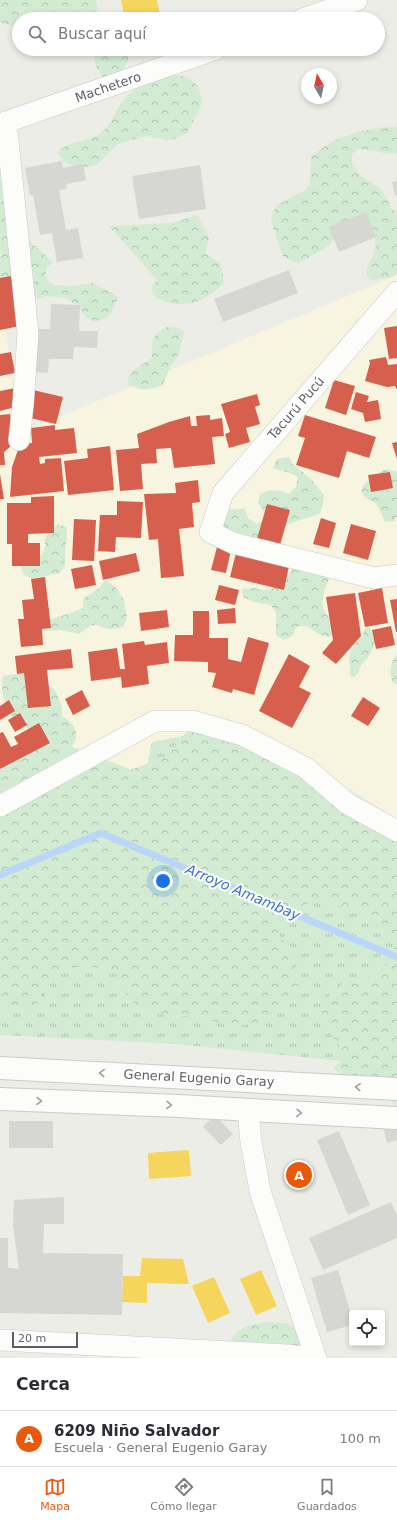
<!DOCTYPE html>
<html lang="es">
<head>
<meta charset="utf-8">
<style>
	body { margin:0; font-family:"DejaVu Sans",sans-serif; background:#f2f2f3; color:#2b2b33 }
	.controls { position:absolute; right:12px; bottom:12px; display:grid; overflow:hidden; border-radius:4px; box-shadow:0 2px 6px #0003 }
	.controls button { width:36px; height:36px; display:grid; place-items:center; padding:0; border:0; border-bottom:1px solid #e1e1e2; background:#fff; color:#2b2b33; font:20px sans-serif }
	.compass { position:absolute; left:301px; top:68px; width:36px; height:36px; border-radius:50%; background:#fff; box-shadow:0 2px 6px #0003; rotate:351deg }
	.scale { position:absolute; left:12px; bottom:10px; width:66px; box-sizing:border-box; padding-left:4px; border:2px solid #5c5f66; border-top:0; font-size:11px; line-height:14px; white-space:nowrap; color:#5c5f66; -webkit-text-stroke:3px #fff; paint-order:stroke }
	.you { position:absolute; left:163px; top:881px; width:14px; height:14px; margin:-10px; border:3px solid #fff; border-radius:50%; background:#1a73e8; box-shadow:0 0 0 6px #1a73e833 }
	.badge { display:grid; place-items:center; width:26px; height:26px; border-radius:50%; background:#ea580c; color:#fff; font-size:13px; font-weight:700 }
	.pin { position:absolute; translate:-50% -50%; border:2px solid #fff; box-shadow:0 1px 4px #0006 }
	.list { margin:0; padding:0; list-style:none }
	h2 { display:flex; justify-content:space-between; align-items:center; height:52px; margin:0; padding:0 16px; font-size:17px }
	h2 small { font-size:13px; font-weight:400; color:#7c7c81 }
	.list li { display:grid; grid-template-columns:26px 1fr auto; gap:12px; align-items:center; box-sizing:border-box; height:56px; padding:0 16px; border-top:1px solid #e1e1e2 }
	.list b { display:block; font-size:15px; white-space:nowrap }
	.list p { margin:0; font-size:13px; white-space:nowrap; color:#7c7c81 }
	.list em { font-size:13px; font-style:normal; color:#7c7c81 }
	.icon { flex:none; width:22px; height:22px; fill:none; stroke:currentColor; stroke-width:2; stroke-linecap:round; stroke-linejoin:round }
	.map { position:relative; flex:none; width:397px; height:1358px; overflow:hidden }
	.search { position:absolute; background:#fff; box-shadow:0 2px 6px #0003; left:12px; right:12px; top:12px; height:44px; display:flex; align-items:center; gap:10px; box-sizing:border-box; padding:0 14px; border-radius:22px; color:#7c7c81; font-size:15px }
	.sheet { height:108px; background:#fff }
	nav { display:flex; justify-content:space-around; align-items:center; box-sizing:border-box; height:56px; border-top:1px solid #e1e1e2; background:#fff; font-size:11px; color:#7c7c81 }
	nav a { display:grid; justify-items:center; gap:2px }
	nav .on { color:#ea580c }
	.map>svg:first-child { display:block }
	.commercial { fill:#f7f5e0 }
	.grass { fill:url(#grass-tufts) }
	.forest { fill:url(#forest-crowns) }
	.homes { fill:#f6d55c }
	.shops { fill:#d6604d }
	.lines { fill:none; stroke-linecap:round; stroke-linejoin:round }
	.stream { stroke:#bbd7f8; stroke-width:7 }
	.building { fill:#d6d6d2 }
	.street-casing { stroke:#cacbc9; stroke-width:22 }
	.secondary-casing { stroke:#cacbca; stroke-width:24 }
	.street { stroke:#fcfcfb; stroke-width:21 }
	.secondary { stroke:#fcfcfb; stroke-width:22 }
	.oneway { stroke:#9c9ea2 }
	.labels { text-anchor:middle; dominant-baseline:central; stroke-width:4; stroke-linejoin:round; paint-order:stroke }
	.street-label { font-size:13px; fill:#5c5f66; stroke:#fff }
	.water-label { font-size:14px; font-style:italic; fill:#3b71cf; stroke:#fff }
</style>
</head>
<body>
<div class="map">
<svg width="397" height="1358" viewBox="0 0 397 1358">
	<defs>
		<pattern id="grass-tufts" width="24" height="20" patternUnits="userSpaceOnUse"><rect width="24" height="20" fill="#d3ebd3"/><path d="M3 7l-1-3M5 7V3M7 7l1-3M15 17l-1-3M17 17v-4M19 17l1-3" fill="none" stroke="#aec2af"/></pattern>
		<pattern id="forest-crowns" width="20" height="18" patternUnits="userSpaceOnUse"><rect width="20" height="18" fill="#d3ebd3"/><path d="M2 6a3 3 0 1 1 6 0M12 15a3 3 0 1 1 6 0" fill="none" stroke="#aec2af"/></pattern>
	</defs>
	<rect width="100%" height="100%" fill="#edede7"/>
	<polygon class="commercial" points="397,275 397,819 285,747 0,828 0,306 26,431"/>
	<polygon class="grass" points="204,732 397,864 397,1067 176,1044 0,1035 0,775 55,740 145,775 152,742"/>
	<g class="forest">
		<path d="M0,0H96L98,11L92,15C101,20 106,17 115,17C118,17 122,18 125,19H19V29L0,22Z"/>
		<path d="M75,49H127C131,69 122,71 106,80C98,72 95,66 94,55L86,50Z"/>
		<path d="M174,75L183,76L192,80L198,87L202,99L200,109L186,134L177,138L167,140L146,136L127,141L118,144L96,165L78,169L63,161L57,153C73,137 82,145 98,135C109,128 112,119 118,108C130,87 151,79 174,75Z"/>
		<path d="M385,127H397V153C382,155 373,149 358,149L352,154V163L357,171L364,178L380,188L389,202L392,210L397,211V273L390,278L371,280L366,272C372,252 381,250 372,228L336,234L331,243L324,249L299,263L290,261L283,256L274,231L271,221L273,212L279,204L304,191L310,184L311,156C317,153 321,148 327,145C342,135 367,129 385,127Z"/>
		<polygon points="0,164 24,237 40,250 52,262 46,269 46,278 53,285 72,286 93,283 111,292 118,298 110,315 102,320 93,321 85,317 81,308 66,298 47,296 39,299 0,293 0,257 1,255 0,244"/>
		<path d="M197,215L210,239L207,244L205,253L221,264L224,282C211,299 187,309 166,302C162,301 157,299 155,296C153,294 152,290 151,287L157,280L109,226L172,223Z"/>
		<path d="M167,327H176L184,332L180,350L176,359L170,367L163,385C150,390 141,391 129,385L128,376L135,369L152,358C152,341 150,336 167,327Z"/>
		<path d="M289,457L292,463L311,479L324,495L323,504L320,513C307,520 290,520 279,531C276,535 273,540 270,544L234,533L224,527L223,518L226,510L236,509H245L248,518L257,524L265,519L263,510L258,503L260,494C272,489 277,489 289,494L296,487L298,477C290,472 282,471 273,468L277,459Z"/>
		<path d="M388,469L397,472V516L394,521L385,522L377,504C358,496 356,488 374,476C379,473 383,470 388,469Z"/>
		<path d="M58,524L67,527C67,541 64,552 65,566L59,573L41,577L31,578L23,574L21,565L34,557L42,555L45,547V537Z"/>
		<path d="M293,568L331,574C323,594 314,610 337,623L339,632L329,637C326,636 322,636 319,634C308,628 310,624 296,627L293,636L284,640L276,635V613L271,605L254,602L243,597L242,589L255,588L264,590L274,588L284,583Z"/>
		<path d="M105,580L114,585L124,600L127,618L123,627C112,630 105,630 96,624L87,628L79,634L62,630L44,631L39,624C53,616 69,616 83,607V599L99,588Z"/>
		<polygon points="369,626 374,635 375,644 367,659 361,665 358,674 354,677 350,675 349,657 354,644 362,638 365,628"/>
		<path d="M397,654V684L393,683C389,673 390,662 397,654Z"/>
		<path d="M21,673L31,674L55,690L62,707V716C74,723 82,734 71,747C69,749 66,751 64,753L90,757L130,770L166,757L190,728L227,719L262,733L296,755L327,782L397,824V1107L384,1094L347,1080L334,1068L347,1055L334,1040L321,1010L331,992L346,982L365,979L382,970L395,957L393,939L382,924L363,912L320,901L284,910L277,930L295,963L300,982L290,998L262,1022L245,1025H226L191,1015L173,1018L137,1007L125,992L117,975L101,968L82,966L64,969L49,979L42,999L29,1011L11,1010L0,1006V766L37,734C29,729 20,724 14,718C4,709 0,688 3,676Z"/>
		<path d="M267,1322L286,1323L303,1335L306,1344L298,1349L229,1344C240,1324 246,1326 267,1322Z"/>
	</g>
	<g class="homes">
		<polygon points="121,0 157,0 161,19 125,19"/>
		<polygon points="189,1150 191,1176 149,1179 148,1153"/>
		<polygon points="142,1258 183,1259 189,1284 147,1283 147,1303 122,1302 123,1276 140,1276"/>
		<polygon points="261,1270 277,1306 256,1315 240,1279"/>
		<polygon points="214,1277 230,1313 208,1323 192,1286"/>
	</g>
	<g class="shops">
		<polygon points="11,276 20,326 0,330 0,278"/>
		<polygon points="397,326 397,358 389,359 384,328"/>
		<polygon points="11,352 15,373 0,376 0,354"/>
		<polygon points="386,357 388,365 397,364 397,390 395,386 387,387 365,381 370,363 369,360"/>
		<polygon points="334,380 355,386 346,415 325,408"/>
		<polygon points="15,388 19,406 0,411 0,391"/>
		<polygon points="33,390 63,397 56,424 26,417"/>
		<polygon points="356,392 369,396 367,402 378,400 381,419 365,422 363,413 351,409"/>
		<polygon points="257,394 260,405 255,407 260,424 246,428 250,442 229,448 225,434 230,432 221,404"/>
		<polygon points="10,414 12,427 11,446 4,452 5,465 0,465 0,415"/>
		<polygon points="210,415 210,420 222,418 224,436 212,437 215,464 174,468 171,448 156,449 157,463 141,464 143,489 120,491 116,450 139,448 137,434 169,422 190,416 191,426 197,426 196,416"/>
		<polygon points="305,415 376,437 369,458 347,451 339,478 296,465 305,438 298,436"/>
		<polygon points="55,425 55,430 74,428 77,453 39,457 40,464 45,463 45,459 61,458 64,491 10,497 12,467 20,444 32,443 31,428"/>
		<polygon points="397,442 397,459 392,443"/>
		<polygon points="110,446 114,490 68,495 64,461 88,458 87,449"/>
		<polygon points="390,472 393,488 371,492 368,475"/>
		<polygon points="0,474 4,499 0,499"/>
		<polygon points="198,480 200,502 192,503 194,527 179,529 184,576 161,578 158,539 149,540 144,494 176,493 175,483"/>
		<polygon points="54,496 54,533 28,534 28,543 40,543 40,566 12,566 12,544 7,544 7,503 31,503 31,497"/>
		<polygon points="117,501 143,502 141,538 116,537 115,552 98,551 100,515 117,515"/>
		<polygon points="267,504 290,510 280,545 257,539"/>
		<polygon points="321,518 336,523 329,548 313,544"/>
		<polygon points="74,519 96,520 94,561 72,560"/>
		<polygon points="351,524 376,531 368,560 343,553"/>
		<polygon points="217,547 231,550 226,573 211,570"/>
		<polygon points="136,553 140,571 103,580 99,561"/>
		<polygon points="236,553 289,566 284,590 230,577"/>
		<polygon points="92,565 96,585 75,589 71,569"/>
		<polygon points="45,577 51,628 42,629 43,645 21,647 18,619 24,619 22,600 34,599 31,579"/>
		<polygon points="219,585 239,590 235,605 215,600"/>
		<polygon points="382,588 388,623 365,627 358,593"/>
		<polygon points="355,593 361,636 336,664 322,653 333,640 326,597"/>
		<polygon points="397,599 397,632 396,632 390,600"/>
		<polygon points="235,608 236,623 218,624 217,610"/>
		<polygon points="167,610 169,627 141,631 139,613"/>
		<polygon points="193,611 209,611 209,638 228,638 228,659 241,662 248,637 269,643 254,695 233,689 232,693 212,687 216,673 208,672 208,662 174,661 175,635 193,635"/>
		<polygon points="391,626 395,645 376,649 372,630"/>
		<polygon points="144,641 145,645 167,642 169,663 147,666 149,684 122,688 121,677 91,681 88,652 117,648 120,669 125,669 122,644"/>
		<polygon points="71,649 73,668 47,670 51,706 28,708 24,673 17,674 15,656"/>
		<polygon points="289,654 310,666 299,687 311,693 292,728 259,711"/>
		<polygon points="82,690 90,706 73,715 65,699"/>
		<polygon points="363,697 380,708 368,726 351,716"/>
		<polygon points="9,700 15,711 0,720 0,706"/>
		<polygon points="20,713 27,725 15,732 8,720"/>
		<polygon points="39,723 50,743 0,769 0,733 3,732 11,747 18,744 14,737"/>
	</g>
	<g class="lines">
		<polyline class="stream" points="0,875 101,833 397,957"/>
	</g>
	<g class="building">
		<polygon points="62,161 63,168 83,164 86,180 66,184 67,189 59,190 66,230 78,228 83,258 57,262 52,233 40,235 33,195 30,195 25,168"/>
		<polygon points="200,165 206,209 139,219 132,176"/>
		<polygon points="397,181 397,195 395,196 392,182"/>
		<polygon points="366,212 376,237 339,252 329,227"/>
		<polygon points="289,270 298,293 223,322 214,299"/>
		<polygon points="51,304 80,305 79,331 98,331 97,348 74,347 73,359 49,359 48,373 34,372 36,329 50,329"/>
		<polygon points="215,1115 233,1134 221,1145 203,1127"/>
		<rect x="9" y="1121" width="44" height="27"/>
		<polygon points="397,1123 397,1140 387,1143 383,1127"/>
		<polygon points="339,1131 370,1205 348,1215 317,1140"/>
		<polygon points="64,1197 64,1224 44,1224 43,1253 123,1254 122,1315 0,1313 0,1238 8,1238 8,1268 19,1269 13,1225 14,1200"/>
		<polygon points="391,1202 397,1216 397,1238 323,1270 309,1238"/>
		<polygon points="338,1270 352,1318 352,1325 327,1332 311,1278"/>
	</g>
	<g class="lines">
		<defs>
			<g id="street">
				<polyline points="303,19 357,0"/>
				<polyline points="6,122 28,334 23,405 19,440"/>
				<polyline points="0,124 216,49"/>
				<polyline points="397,292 223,493 210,532 233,543 374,578 397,575"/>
				<polyline points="0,806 155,721 193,721 242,735 306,768 348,804 397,831"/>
				<polyline points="248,1110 251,1142 260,1191 316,1358"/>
				<polyline points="0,1340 288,1355 309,1358"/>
			</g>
			<g id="secondary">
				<polyline points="0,1068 397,1089"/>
				<polyline points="0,1099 178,1106 397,1118"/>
			</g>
		</defs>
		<use href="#street" class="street-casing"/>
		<use href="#secondary" class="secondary-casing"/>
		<use href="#street" class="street"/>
		<use href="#secondary" class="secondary"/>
	</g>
	<defs><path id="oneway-chevron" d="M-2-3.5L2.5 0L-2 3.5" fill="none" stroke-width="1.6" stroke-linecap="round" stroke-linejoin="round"/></defs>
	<g class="oneway">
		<use href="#oneway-chevron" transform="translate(102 1073) rotate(-177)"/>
		<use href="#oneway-chevron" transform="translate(358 1087) rotate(-177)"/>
		<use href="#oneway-chevron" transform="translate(39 1101) rotate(2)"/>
		<use href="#oneway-chevron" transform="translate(169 1105) rotate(2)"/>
		<use href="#oneway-chevron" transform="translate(299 1113) rotate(3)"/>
	</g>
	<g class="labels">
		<g class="street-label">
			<text transform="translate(108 87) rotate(-19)">Machetero</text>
			<text transform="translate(296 408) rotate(-49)">Tacurú Pucú</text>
			<text transform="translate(199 1078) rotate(3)">General Eugenio Garay</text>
		</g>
		<g class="water-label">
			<text transform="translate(243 892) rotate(23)">Arroyo Amambay</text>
		</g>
	</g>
</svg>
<div class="controls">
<button><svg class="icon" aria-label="locate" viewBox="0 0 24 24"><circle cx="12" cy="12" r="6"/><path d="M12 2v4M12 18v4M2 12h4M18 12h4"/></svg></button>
</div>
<svg class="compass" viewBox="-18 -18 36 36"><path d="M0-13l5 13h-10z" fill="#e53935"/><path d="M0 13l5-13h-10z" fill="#7c7c81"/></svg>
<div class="scale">20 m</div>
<div class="you"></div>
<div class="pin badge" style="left:299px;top:1175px">A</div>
<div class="search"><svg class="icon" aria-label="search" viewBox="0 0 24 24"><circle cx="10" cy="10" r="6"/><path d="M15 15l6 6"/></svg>Buscar aquí</div>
</div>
<section class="sheet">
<h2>Cerca<small></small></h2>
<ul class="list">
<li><span class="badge">A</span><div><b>6209 Niño Salvador</b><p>Escuela · General Eugenio Garay</p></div><em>100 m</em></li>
</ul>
</section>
<nav>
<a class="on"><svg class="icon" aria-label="map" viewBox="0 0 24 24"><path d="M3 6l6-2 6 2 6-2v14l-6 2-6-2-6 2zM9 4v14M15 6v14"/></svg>Mapa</a>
<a><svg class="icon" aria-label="directions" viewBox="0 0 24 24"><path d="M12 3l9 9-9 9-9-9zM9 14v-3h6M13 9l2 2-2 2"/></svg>Cómo llegar</a>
<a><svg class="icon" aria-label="saved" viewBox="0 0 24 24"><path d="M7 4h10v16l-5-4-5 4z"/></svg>Guardados</a>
</nav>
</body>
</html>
